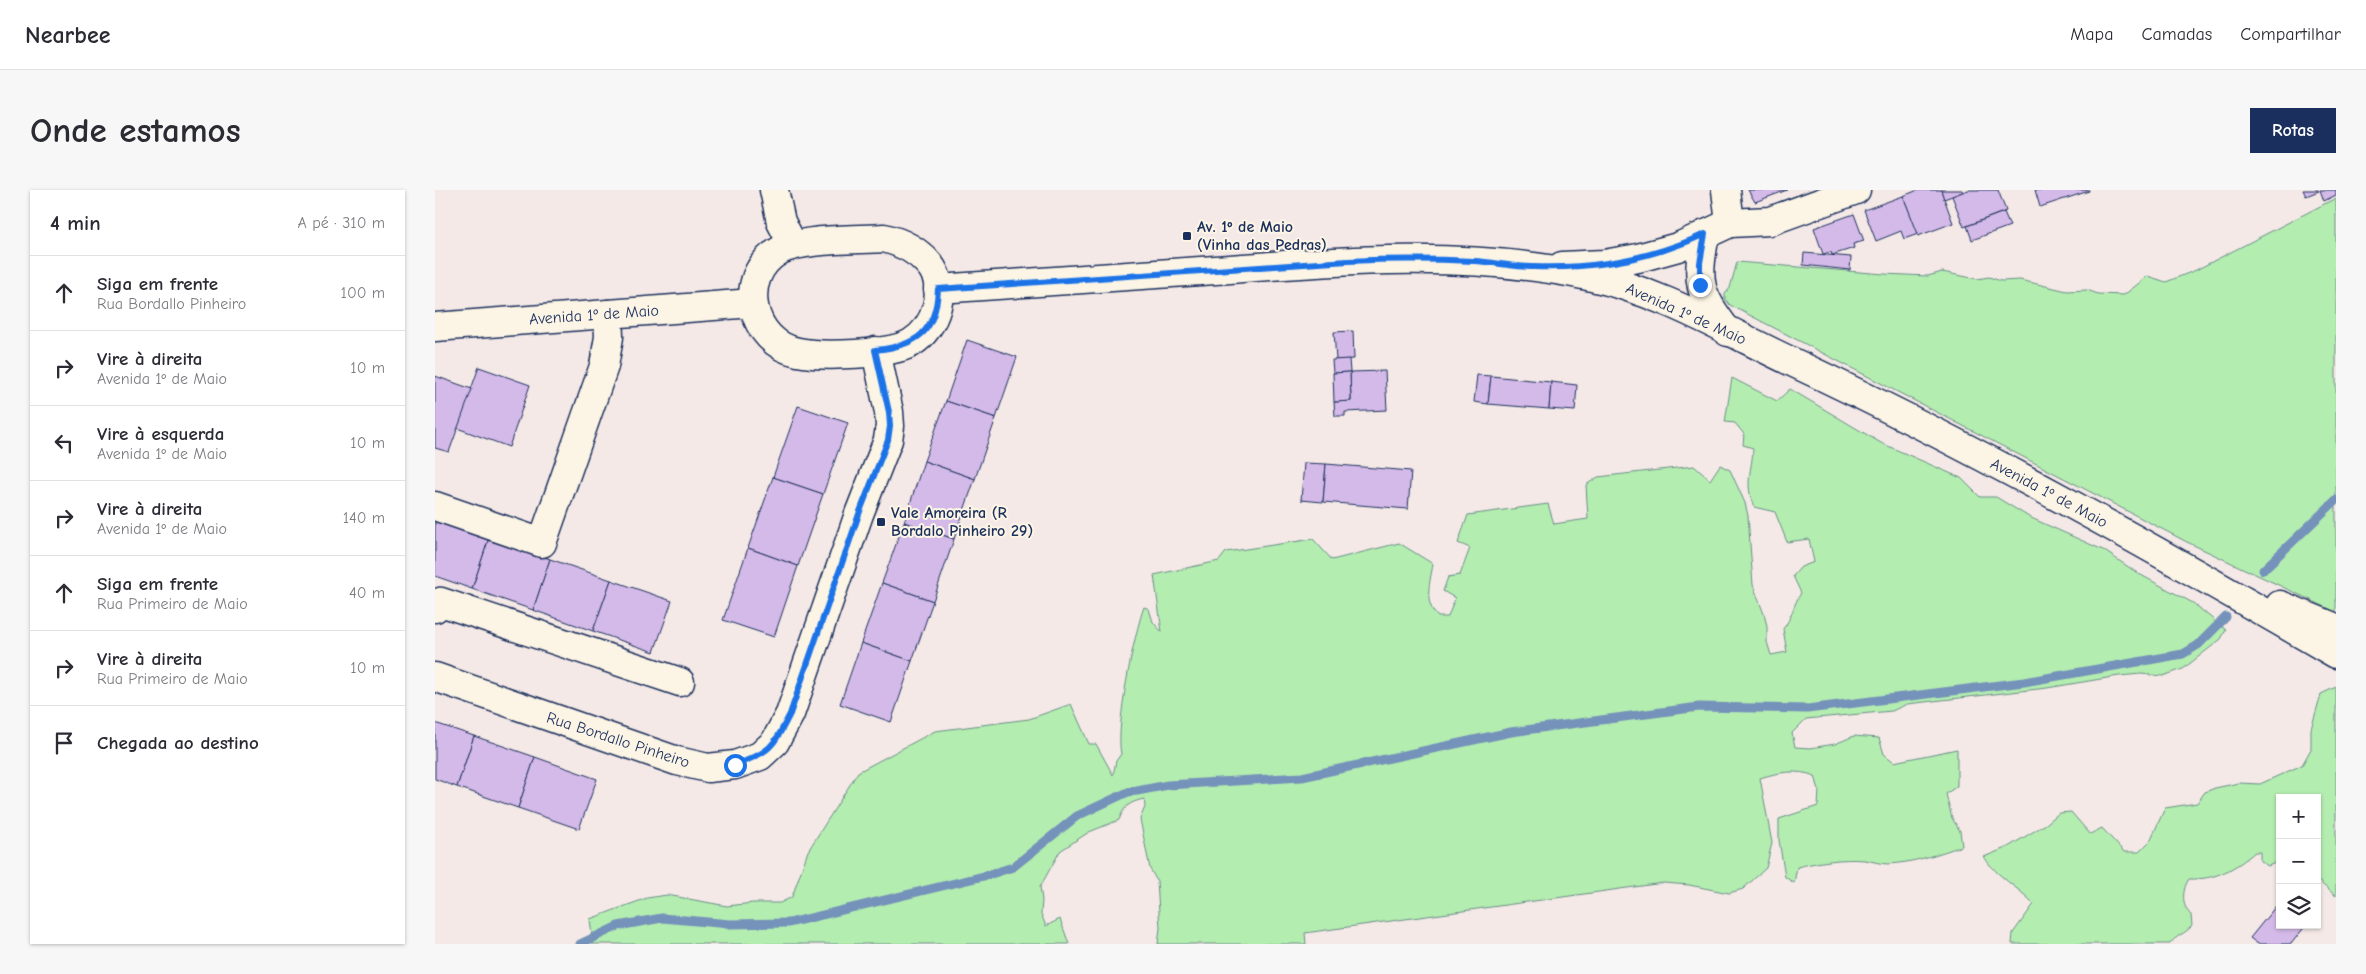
<!DOCTYPE html>
<html lang="pt">
<head>
<meta charset="utf-8">
<style>
	body { margin:0; font-family:"Comic Neue",sans-serif; background:#f7f7f7; color:#2b2b33 }
	.controls { position:absolute; right:15px; bottom:15px; display:grid; overflow:hidden; border-radius:0px; box-shadow:0 1px 4px #0004 }
	.controls button { width:45px; height:45px; display:grid; place-items:center; padding:0; border:0; border-bottom:1px solid #e1e1e2; background:#fff; color:#2b2b33; font:25px sans-serif }
	.stop { position:absolute; width:15px; height:15px; margin:-11px; border:4px solid #1a73e8; border-radius:50%; background:#fff }
	.stop.end { background:#1a73e8; border-color:#fff; box-shadow:0 1px 5px #0008 }
	.list { margin:0; padding:0; list-style:none }
	h2 { display:flex; justify-content:space-between; align-items:center; height:65px; margin:0; padding:0 20px; font-size:21px }
	h2 small { font-size:16px; font-weight:400; color:#7c7c81 }
	.list li { display:grid; grid-template-columns:32px 1fr auto; gap:15px; align-items:center; box-sizing:border-box; height:75px; padding:0 20px; border-top:1px solid #e1e1e2 }
	.list b { display:block; font-size:19px; white-space:nowrap }
	.list p { margin:0; font-size:16px; white-space:nowrap; color:#7c7c81 }
	.list em { font-size:16px; font-style:normal; color:#7c7c81 }
	.icon { flex:none; width:28px; height:28px; fill:none; stroke:currentColor; stroke-width:2; stroke-linecap:round; stroke-linejoin:round }
	.map { position:relative; flex:none; width:1901px; height:754px; overflow:hidden; border-radius:0px }
	header { display:flex; align-items:center; gap:30px; box-sizing:border-box; height:70px; padding:0 25px; background:#fff; border-bottom:1px solid #e1e1e2 }
	header strong { font-size:24px }
	nav { display:flex; gap:28px; margin-inline-start:auto; font-size:18px }
	.intro { display:flex; align-items:center; justify-content:space-between; box-sizing:border-box; height:120px; padding:0 30px }
	h1 { margin:0; font-size:35px }
	.button { padding:12px 22px; border-radius:0px; background:#1b2f5e; color:#fff; font-size:18px; font-weight:700 }
	main { display:flex; gap:30px; padding:0 30px }
	aside { flex:1; background:#fff; border-radius:0px; box-shadow:0 1px 4px #0004 }
	.map>svg:first-child { display:block }
	.green { fill:#b4edb0; stroke:#688e87 }
	.lines { fill:none; stroke-linecap:round; stroke-linejoin:round }
	.stream { stroke:#7492ba; stroke-width:9 }
	.building { fill:#d4bae8; stroke:#1b2f5e }
	.minor-casing { stroke:#1b2f5e; stroke-width:31 }
	.major-casing { stroke:#1b2f5e; stroke-width:31 }
	.minor { stroke:#fcf5e5; stroke-width:28 }
	.major { stroke:#fcf5e5; stroke-width:28 }
	.route { stroke:#1a73e8; stroke-width:6 }
	.poi-dot { fill:#1b2f5e; stroke:#fcf5e5; stroke-width:2 }
	.labels { text-anchor:middle; dominant-baseline:central; stroke-width:4; stroke-linejoin:round; paint-order:stroke }
	.poi-label { font-size:16px; font-weight:bold; fill:#1b2f5e; stroke:#fcf5e5; text-anchor:start }
	.street-label { font-size:16px; fill:#1b2f5e; stroke:#fcf5e5 }
</style>
</head>
<body>
<header>
<strong>Nearbee</strong>
<nav><a>Mapa</a><a>Camadas</a><a>Compartilhar</a></nav>
</header>
<div class="intro"><h1>Onde estamos</h1><a class="button">Rotas</a></div>
<main>
<aside>
<h2>4 min<small>A pé · 310 m</small></h2>
<ul class="list">
<li><svg class="icon" aria-label="ahead" viewBox="0 0 24 24"><path d="M12 20V5M6 11l6-6 6 6"/></svg><div><b>Siga em frente</b><p>Rua Bordallo Pinheiro</p></div><em>100 m</em></li>
<li><svg class="icon" aria-label="right" viewBox="0 0 24 24"><path d="M7 20v-9h11M14 6l5 5-5 5"/></svg><div><b>Vire à direita</b><p>Avenida 1º de Maio</p></div><em>10 m</em></li>
<li><svg class="icon" aria-label="left" viewBox="0 0 24 24"><path d="M17 20v-9H6M10 6l-5 5 5 5"/></svg><div><b>Vire à esquerda</b><p>Avenida 1º de Maio</p></div><em>10 m</em></li>
<li><svg class="icon" aria-label="right" viewBox="0 0 24 24"><path d="M7 20v-9h11M14 6l5 5-5 5"/></svg><div><b>Vire à direita</b><p>Avenida 1º de Maio</p></div><em>140 m</em></li>
<li><svg class="icon" aria-label="ahead" viewBox="0 0 24 24"><path d="M12 20V5M6 11l6-6 6 6"/></svg><div><b>Siga em frente</b><p>Rua Primeiro de Maio</p></div><em>40 m</em></li>
<li><svg class="icon" aria-label="right" viewBox="0 0 24 24"><path d="M7 20v-9h11M14 6l5 5-5 5"/></svg><div><b>Vire à direita</b><p>Rua Primeiro de Maio</p></div><em>10 m</em></li>
<li><svg class="icon" aria-label="arrive" viewBox="0 0 24 24"><path d="M6 21V4h12l-3 4 3 4H6"/></svg><div><b>Chegada ao destino</b></div></li>
</ul>
</aside>
<div class="map">
<svg width="1901" height="754" viewBox="0 0 1901 754">
	<rect width="100%" height="100%" fill="#f4e9e6"/>
	<filter id="ink" filterUnits="userSpaceOnUse"><feTurbulence type="fractalNoise" baseFrequency=".02" numOctaves="2"/><feDisplacementMap in="SourceGraphic" scale="10" xChannelSelector="R" yChannelSelector="G"/><feConvolveMatrix kernelMatrix="1 2 1 2 8 2 1 2 1" color-interpolation-filters="sRGB"/></filter>
	<g filter="url(#ink)">
		<g class="green">
			<polygon points="1901,8 1901,422 1752,352 1295,115 1290,109 1290,104 1295,98 1302,72 1449,84 1493,86 1507,82 1542,89 1554,87 1566,91 1585,90 1632,101 1652,100 1663,104 1689,105 1713,86 1731,92 1761,80"/>
			<path d="M1297,188L1342,211L1355,199L1446,253L1526,288L1545,307H1561L1594,327L1668,360L1704,384L1758,413L1791,440L1786,449L1748,479L1728,486L1706,484L1684,486L1612,498L1472,514L1457,521L1371,529L1357,543L1360,557L1375,558L1400,554L1419,546L1444,548L1449,564L1459,572L1522,559V596L1511,604L1517,628L1525,641L1527,656C1502,664 1479,673 1453,674C1445,674 1437,671 1430,670C1407,668 1383,672 1362,677L1359,693L1350,687L1344,650V629L1383,616L1384,600L1380,586C1362,579 1344,582 1325,588L1337,653L1331,678L1308,699L1294,703L1254,695L1228,693L870,743L871,754H723L725,738L722,691L715,679L705,629L710,617L709,609C695,612 689,616 684,630L654,642L625,661L605,697L607,710L606,724L611,736L625,729L634,754H158L155,729L212,708L232,705L292,716L318,713H345L357,707L373,661L423,582L500,541L594,529L636,514L654,554H661L678,585L681,571L686,564C680,538 699,444 709,417L714,419L718,432L727,442L719,385L784,371L791,362L878,349L897,370L964,353L998,374C995,393 988,412 1003,427H1013L1020,408L1008,401L1013,387L1025,385L1035,358L1023,353L1033,325L1113,314L1119,334L1153,329L1151,295L1163,287L1259,276L1275,290L1285,275L1295,280L1310,313L1313,326L1318,395L1329,424L1332,436V452L1336,465L1352,462L1348,439C1357,428 1358,415 1366,403L1358,386L1366,377L1379,372L1374,349L1352,352L1340,322L1319,317C1309,292 1317,282 1318,258L1308,255L1309,244L1300,233L1290,232Z"/>
			<path d="M1901,497V706L1882,690V608H1845V671L1833,676L1825,671V662H1820C1800,679 1780,690 1754,689C1747,699 1746,716 1756,725L1757,736C1750,744 1740,746 1735,754H1577L1578,743L1599,714C1583,697 1561,686 1549,667L1573,657L1611,634L1624,623L1636,622L1655,644L1667,638L1689,662H1704L1715,651L1730,618L1762,613L1770,602L1780,598L1804,593L1825,594L1867,575L1876,559V539L1886,504Z"/>
		</g>
		<g class="lines">
			<g class="stream">
				<polyline points="1828,380 1901,310"/>
				<polyline points="145,754 183,736 227,728 295,734 354,733 553,685 578,677 642,626 693,602 702,601 733,595 867,587 1076,542 1264,517 1372,519 1589,492 1748,464 1763,455 1791,427"/>
			</g>
		</g>
		<g class="building">
			<polygon points="1313,0 1352,0 1320,12"/>
			<polygon points="1483,0 1506,0 1518,33 1483,46 1468,6"/>
			<polygon points="1506,0 1527,0 1528,2 1509,9"/>
			<polygon points="1533,0 1563,0 1571,21 1529,37 1517,6"/>
			<polygon points="1600,0 1654,0 1654,1 1605,17"/>
			<polygon points="1868,0 1883,0 1884,1 1871,6"/>
			<polygon points="1885,0 1901,0 1901,5 1889,11"/>
			<polygon points="1468,6 1483,44 1469,49 1466,41 1441,51 1429,20"/>
			<polygon points="1569,22 1575,36 1537,50 1532,36"/>
			<polygon points="1419,24 1429,51 1418,54 1419,58 1397,65 1396,62 1388,64 1379,38"/>
			<polygon points="1369,63 1416,67 1415,80 1368,75"/>
			<polygon points="918,141 919,169 901,170 899,142"/>
			<polygon points="532,150 582,167 561,228 511,211"/>
			<polygon points="914,169 915,182 898,183 897,170"/>
			<polygon points="44,177 95,195 74,257 22,238"/>
			<polygon points="950,181 952,220 910,222 910,226 900,226 899,212 916,211 915,182"/>
			<polygon points="915,182 916,211 899,212 898,183"/>
			<polygon points="1042,185 1056,186 1053,214 1039,212"/>
			<polygon points="0,186 37,199 14,262 0,258"/>
			<polygon points="1056,186 1116,192 1114,219 1053,214"/>
			<polygon points="1116,192 1142,195 1140,221 1114,219"/>
			<polygon points="511,211 561,228 540,289 489,271"/>
			<polygon points="363,216 413,233 388,304 338,287"/>
			<polygon points="489,271 540,289 519,349 469,332"/>
			<polygon points="869,273 891,274 888,312 866,310"/>
			<polygon points="891,274 976,281 973,319 888,312"/>
			<polygon points="338,287 388,304 363,376 313,358"/>
			<polygon points="0,329 54,348 37,399 0,386"/>
			<polygon points="469,332 519,349 498,411 447,393"/>
			<polygon points="54,348 115,369 98,420 37,399"/>
			<polygon points="313,358 363,376 339,447 288,430"/>
			<polygon points="115,369 176,390 158,441 98,420"/>
			<polygon points="176,390 237,411 219,462 158,441"/>
			<polygon points="447,393 498,411 477,471 426,453"/>
			<polygon points="426,453 477,471 456,532 405,514"/>
			<polygon points="0,533 39,546 22,597 0,589"/>
			<polygon points="39,546 100,567 83,618 22,597"/>
			<polygon points="100,567 162,589 144,639 83,618"/>
			<polygon points="1845,711 1845,735 1871,735 1856,754 1823,754 1815,748"/>
		</g>
		<g class="lines">
			<defs>
				<g id="minor">
					<polyline points="339,0 346,32 358,55"/>
					<polyline points="1291,0 1295,33"/>
					<path d="M1270,44C1261,94 1263,102 1293,142"/>
					<polyline points="1127,76 1169,74 1203,68 1243,57 1295,33 1335,31 1421,0"/>
					<polyline points="0,316 107,353 169,176 174,147 173,124"/>
					<polyline points="0,418 6,412 245,492"/>
					<polyline points="0,487 242,571 273,578 300,575 325,566 340,552 355,524 424,324 453,250 455,236 454,222 441,161"/>
				</g>
				<g id="major">
					<path d="M449,48C466,52 482,60 494,74C514,98 501,138 476,153C455,165 387,167 363,162C316,153 300,87 344,61C366,48 422,50 449,48Z"/>
					<path d="M503,99C601,93 698,86 795,79C915,70 1035,61 1153,86C1224,101 1288,139 1353,170C1541,258 1722,360 1901,464"/>
					<polyline points="0,137 318,113"/>
					<polyline points="1845,415 1901,438"/>
				</g>
			</defs>
			<use href="#minor" class="minor-casing"/>
			<use href="#major" class="major-casing"/>
			<use href="#minor" class="minor"/>
			<use href="#major" class="major"/>
		</g>
	</g>
	<g class="lines" filter="url(#ink)">
		<path class="route" d="M300,575C336,562 338,557 355,524L424,324L453,250L455,236L454,222L440,160C482,156 501,142 503,99L913,71C955,69 996,69 1039,71C1059,72 1079,77 1099,77C1158,79 1216,69 1270,44L1265,73V95"/>
	</g>
	<g class="poi-dot">
		<rect x="747" y="41" width="10" height="10" rx="2.5"/>
		<rect x="441" y="327" width="10" height="10" rx="2.5"/>
	</g>
	<g class="labels">
		<g class="poi-label">
			<text x="762" y="37">Av. 1º de Maio<tspan x="762" dy="18">(Vinha das Pedras)</tspan></text>
			<text x="456" y="323">Vale Amoreira (R<tspan x="456" dy="18">Bordalo Pinheiro 29)</tspan></text>
		</g>
		<g class="street-label">
			<text transform="translate(1251 124) rotate(24)">Avenida 1º de Maio</text>
			<text transform="translate(159 125) rotate(-4)">Avenida 1º de Maio</text>
			<text transform="translate(1614 303) rotate(28)">Avenida 1º de Maio</text>
			<text transform="translate(183 550) rotate(18)">Rua Bordallo Pinheiro</text>
		</g>
	</g>
</svg>
<div class="controls">
<button>+</button>
<button>−</button>
<button><svg class="icon" aria-label="layers" viewBox="0 0 24 24"><path d="M12 4l9 5-9 5-9-5zM3 14l9 5 9-5"/></svg></button>
</div>
<div class="stop" style="left:300px;top:575px"></div>
<div class="stop end" style="left:1265px;top:95px"></div>
</div>
</main>
</body>
</html>
